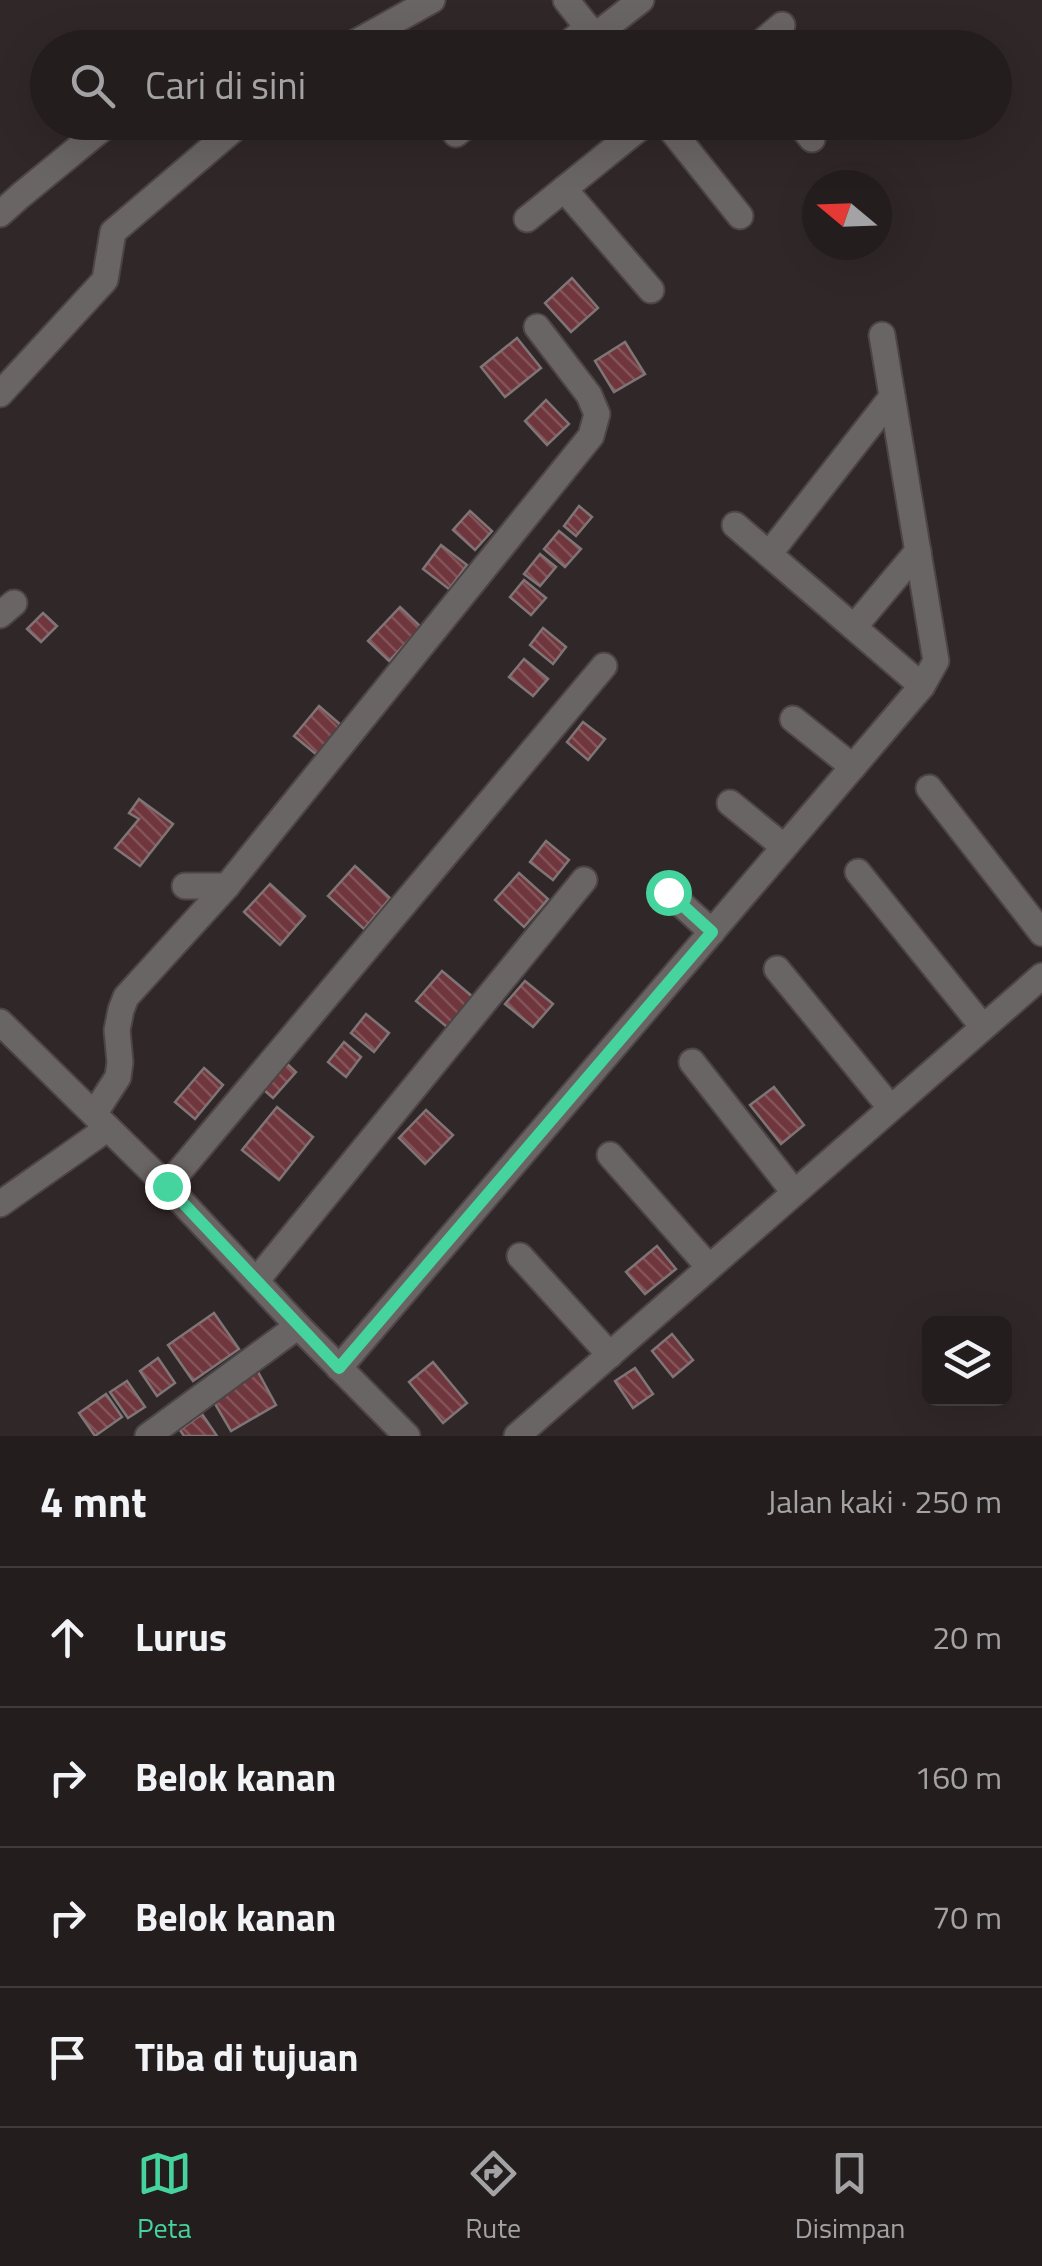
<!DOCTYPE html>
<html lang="id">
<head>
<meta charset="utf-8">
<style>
	body { margin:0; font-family:"Titillium Web",sans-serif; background:#2c2627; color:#f1f3f6 }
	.controls { position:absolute; right:30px; bottom:30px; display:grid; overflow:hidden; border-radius:15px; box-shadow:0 10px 40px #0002 }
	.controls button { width:90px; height:90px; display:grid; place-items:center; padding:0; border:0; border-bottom:2px solid #413b3c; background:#241d1e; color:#f1f3f6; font:50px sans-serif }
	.compass { position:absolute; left:802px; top:170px; width:90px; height:90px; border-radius:50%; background:#241d1e; box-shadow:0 10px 40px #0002; rotate:289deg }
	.stop { position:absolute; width:30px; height:30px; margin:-22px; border:8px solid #46d49e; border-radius:50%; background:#fff }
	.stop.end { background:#46d49e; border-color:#fff; box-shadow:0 2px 10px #0008 }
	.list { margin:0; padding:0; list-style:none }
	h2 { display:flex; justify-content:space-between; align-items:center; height:130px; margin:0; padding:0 40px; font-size:42px }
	h2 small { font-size:32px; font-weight:400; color:#a3a2a4 }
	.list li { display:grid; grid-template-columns:65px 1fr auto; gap:30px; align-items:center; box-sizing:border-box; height:140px; padding:0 40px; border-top:2px solid #413b3c }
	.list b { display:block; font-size:38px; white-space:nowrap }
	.list em { font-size:32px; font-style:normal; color:#a3a2a4 }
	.icon { flex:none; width:55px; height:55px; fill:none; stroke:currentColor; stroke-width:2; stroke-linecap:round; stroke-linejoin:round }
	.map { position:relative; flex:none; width:1042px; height:1436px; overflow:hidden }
	.search { position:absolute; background:#241d1e; box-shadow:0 10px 40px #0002; left:30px; right:30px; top:30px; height:110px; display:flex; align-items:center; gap:25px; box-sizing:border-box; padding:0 35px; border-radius:55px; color:#a3a2a4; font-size:38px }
	.sheet { height:690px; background:#241d1e }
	nav { display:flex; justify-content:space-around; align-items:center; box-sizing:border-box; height:140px; border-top:2px solid #413b3c; background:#241d1e; font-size:28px; color:#a3a2a4 }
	nav a { display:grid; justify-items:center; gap:5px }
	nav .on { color:#46d49e }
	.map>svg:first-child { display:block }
	.building { fill:url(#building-back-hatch); stroke:#807576; stroke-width:2.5 }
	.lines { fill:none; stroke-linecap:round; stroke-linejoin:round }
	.minor-casing { stroke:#4d4445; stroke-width:29 }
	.minor { stroke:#6a6565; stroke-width:25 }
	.route { stroke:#46d49e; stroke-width:12 }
</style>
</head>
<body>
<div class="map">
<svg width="1042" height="1436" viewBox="0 0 1042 1436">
	<defs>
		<pattern id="building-back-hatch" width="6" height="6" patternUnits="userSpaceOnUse" patternTransform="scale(2.5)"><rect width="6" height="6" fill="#6f373d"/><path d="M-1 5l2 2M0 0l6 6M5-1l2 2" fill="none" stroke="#835459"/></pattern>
	</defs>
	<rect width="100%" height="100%" fill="#302728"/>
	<g class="building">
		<polygon points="572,278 598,308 571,332 545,303"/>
		<polygon points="517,338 541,368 505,397 481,367"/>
		<polygon points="625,342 645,374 614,392 595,361"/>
		<polygon points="546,400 569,424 547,445 525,421"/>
		<polygon points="579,506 592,517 576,536 564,526"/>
		<polygon points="470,511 492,531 475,550 453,530"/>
		<polygon points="559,531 581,549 565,567 544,549"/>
		<polygon points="441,545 467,565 449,589 423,569"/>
		<polygon points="540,554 556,567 540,586 524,574"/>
		<polygon points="524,580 546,598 531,615 510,597"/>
		<polygon points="400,607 421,627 389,661 368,641"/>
		<polygon points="43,613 57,626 41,642 27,629"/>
		<polygon points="543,628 566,647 553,664 530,645"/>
		<polygon points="524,659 548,679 533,696 509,677"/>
		<polygon points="319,706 342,726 317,755 294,736"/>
		<polygon points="583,722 605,739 588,760 567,742"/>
		<polygon points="139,799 173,824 140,866 115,848 139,819 129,813"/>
		<polygon points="546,841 569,860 553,880 530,862"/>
		<polygon points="355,866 390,898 364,929 328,896"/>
		<polygon points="519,873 548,899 524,927 495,900"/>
		<polygon points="270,884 305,916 280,945 244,912"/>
		<polygon points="442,971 473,997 447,1027 416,1001"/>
		<polygon points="525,981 553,1004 533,1027 505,1004"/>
		<polygon points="366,1014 389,1033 374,1052 351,1033"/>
		<polygon points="344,1042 361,1057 346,1077 328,1062"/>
		<polygon points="282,1059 296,1072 273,1098 258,1085"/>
		<polygon points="204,1068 223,1085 195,1119 175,1102"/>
		<polygon points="774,1087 804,1125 781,1144 750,1105"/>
		<polygon points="277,1107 313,1137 279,1180 242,1150"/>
		<polygon points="426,1110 453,1135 425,1164 399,1138"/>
		<polygon points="657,1246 676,1269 645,1294 626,1272"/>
		<polygon points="214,1313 239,1349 193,1381 168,1345"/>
		<polygon points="672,1334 693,1360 673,1377 652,1351"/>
		<polygon points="158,1358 175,1383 157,1396 140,1371"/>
		<polygon points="433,1362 467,1403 443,1423 409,1382"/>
		<polygon points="635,1368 653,1394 633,1408 615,1381"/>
		<polygon points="257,1370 276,1405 231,1431 211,1397"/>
		<polygon points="127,1381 145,1407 128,1418 110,1392"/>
		<polygon points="106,1394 122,1417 95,1436 79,1413"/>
		<polygon points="202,1414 217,1436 184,1436 180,1430"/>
	</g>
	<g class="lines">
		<defs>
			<g id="minor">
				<polyline points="566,0 604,48"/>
				<polyline points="595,36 641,0"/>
				<polyline points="346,48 432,0"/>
				<polyline points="563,48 588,27"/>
				<polyline points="755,48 782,25"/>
				<polyline points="665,122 740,216"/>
				<polyline points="798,122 812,139"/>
				<polyline points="456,134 470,122"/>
				<polyline points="564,189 651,290"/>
				<polyline points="0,214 20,196 110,122"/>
				<polyline points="527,219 647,122"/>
				<polyline points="0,394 105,280 113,232 242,122"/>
				<polyline points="735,525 922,686 936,661 882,335"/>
				<polyline points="769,554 892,397"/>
				<polyline points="0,615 14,603"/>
				<polyline points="854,627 918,551"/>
				<polyline points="793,719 853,767"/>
				<polyline points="929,788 1042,933"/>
				<polyline points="730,803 784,847"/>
				<polyline points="858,872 983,1027"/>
				<polyline points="185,886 227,886"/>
				<polyline points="668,892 712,932"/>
				<polyline points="777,969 890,1107"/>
				<polyline points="0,1022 167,1186 298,1326 407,1436"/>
				<polyline points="692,1062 794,1192"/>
				<polyline points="94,1114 118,1077 120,1062 117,1030 121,1010 126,997 227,886 591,436 597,414 589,395 537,327"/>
				<polyline points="610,1155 709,1267"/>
				<polyline points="167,1186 604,666"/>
				<polyline points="0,1204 108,1128"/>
				<polyline points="520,1256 610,1355"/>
				<polyline points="256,1281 584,880"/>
				<polyline points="339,1368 922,686"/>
				<polyline points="148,1436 298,1326"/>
				<polyline points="517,1436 1042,976"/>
			</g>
		</defs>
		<use href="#minor" class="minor-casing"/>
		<use href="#minor" class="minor"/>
	</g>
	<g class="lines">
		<polyline class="route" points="167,1186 339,1368 712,932 668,892"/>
	</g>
</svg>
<div class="controls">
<button><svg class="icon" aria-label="layers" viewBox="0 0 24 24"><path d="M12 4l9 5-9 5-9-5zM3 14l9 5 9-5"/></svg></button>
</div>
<svg class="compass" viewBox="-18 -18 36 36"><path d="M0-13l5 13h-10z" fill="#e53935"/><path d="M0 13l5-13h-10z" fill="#a3a2a4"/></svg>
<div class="stop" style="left:668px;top:892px"></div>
<div class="stop end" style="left:167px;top:1186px"></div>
<div class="search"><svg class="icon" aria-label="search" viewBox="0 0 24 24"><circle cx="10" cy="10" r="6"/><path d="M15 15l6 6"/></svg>Cari di sini</div>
</div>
<section class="sheet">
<h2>4 mnt<small>Jalan kaki · 250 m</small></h2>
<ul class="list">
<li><svg class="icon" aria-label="ahead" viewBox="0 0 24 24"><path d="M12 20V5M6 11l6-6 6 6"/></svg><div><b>Lurus</b></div><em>20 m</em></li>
<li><svg class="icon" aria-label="right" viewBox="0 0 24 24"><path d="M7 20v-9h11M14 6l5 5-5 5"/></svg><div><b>Belok kanan</b></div><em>160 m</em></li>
<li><svg class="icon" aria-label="right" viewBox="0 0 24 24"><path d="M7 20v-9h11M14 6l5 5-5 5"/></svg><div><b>Belok kanan</b></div><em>70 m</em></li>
<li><svg class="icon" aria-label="arrive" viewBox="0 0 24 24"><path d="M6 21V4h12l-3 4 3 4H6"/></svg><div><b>Tiba di tujuan</b></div></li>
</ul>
</section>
<nav>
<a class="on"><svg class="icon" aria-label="map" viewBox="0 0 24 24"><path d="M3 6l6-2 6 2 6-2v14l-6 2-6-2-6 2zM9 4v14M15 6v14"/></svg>Peta</a>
<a><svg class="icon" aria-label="directions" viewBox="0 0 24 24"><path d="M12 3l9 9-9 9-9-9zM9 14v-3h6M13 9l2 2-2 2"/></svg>Rute</a>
<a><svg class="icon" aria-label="saved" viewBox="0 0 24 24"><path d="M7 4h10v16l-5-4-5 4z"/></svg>Disimpan</a>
</nav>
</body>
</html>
